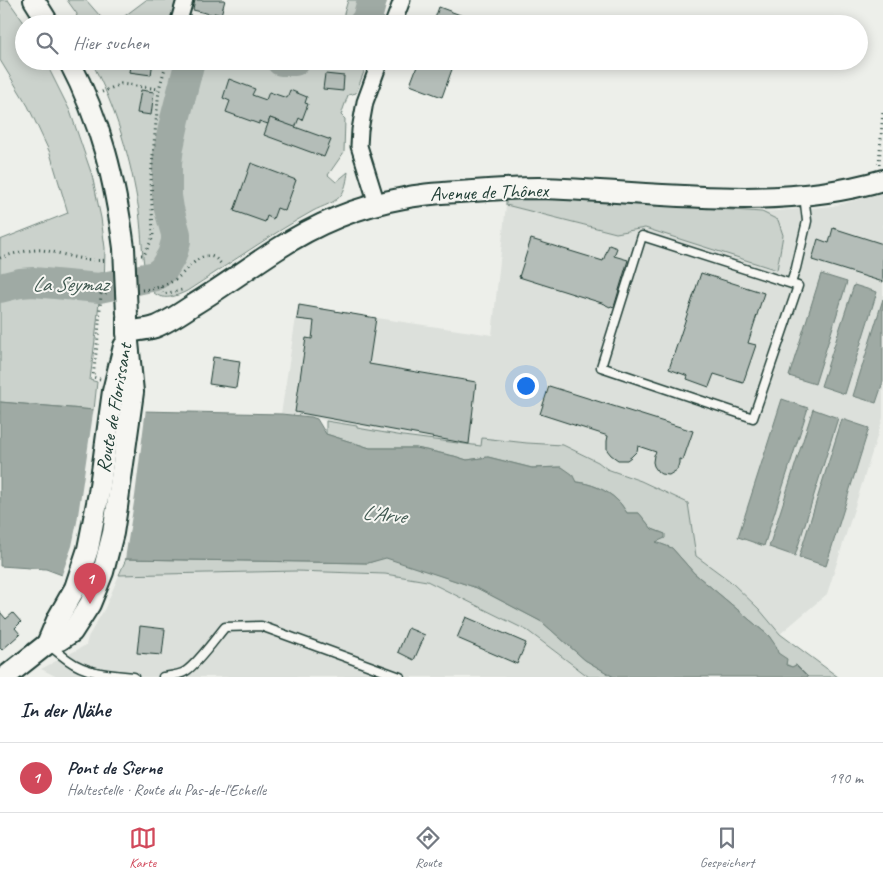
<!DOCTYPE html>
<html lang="de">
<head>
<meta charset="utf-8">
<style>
	body { margin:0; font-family:Caveat,sans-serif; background:#f6f6f7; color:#1f2937 }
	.you { position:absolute; left:525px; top:385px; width:18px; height:18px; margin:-12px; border:4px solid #fff; border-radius:50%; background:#1a73e8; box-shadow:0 0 0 8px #1a73e833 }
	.badge { display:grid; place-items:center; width:32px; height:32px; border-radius:50%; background:#d1495b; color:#fff; font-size:16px; font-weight:700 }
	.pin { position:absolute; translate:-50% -41px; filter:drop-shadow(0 1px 2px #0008) }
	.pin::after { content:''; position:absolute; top:26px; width:18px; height:15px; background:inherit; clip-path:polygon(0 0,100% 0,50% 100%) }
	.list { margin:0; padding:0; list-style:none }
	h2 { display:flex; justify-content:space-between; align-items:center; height:65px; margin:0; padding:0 20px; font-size:21px }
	h2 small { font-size:16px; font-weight:400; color:#747a83 }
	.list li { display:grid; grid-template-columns:32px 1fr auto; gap:15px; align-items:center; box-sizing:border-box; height:70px; padding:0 20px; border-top:1px solid #e0e1e3 }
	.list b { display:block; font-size:19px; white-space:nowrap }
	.list p { margin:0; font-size:16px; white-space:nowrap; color:#747a83 }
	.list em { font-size:16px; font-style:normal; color:#747a83 }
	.icon { flex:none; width:28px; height:28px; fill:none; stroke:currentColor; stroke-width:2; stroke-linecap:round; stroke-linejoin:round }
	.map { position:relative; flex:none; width:883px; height:677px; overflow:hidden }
	.search { position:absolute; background:#fff; box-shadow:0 2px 12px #0003; left:15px; right:15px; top:15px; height:55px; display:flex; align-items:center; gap:12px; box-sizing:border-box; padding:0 18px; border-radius:28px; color:#747a83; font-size:19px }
	.sheet { height:135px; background:#fff }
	nav { display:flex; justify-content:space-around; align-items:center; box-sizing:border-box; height:70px; border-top:1px solid #e0e1e3; background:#fff; font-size:14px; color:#747a83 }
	nav a { display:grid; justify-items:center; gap:2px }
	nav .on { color:#d1495b }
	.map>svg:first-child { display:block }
	.built { fill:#dce0db }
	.green { fill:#cbd2cc; stroke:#758880 }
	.water { fill:#9faaa4; stroke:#6c7e77 }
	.pier { fill:#edefea }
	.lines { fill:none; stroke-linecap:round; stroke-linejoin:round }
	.river { stroke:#9faaa4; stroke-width:30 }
	.building { fill:#b4bdb8; stroke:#1f3d34 }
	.lane-casing { stroke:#1f3d34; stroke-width:11 }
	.street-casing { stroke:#1f3d34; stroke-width:19 }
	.secondary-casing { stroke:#1f3d34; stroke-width:24 }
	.path { stroke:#1f3d34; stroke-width:3; stroke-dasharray:1 4; stroke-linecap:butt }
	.lane { stroke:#f6f6f2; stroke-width:8 }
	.street { stroke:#f6f6f2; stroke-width:15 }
	.secondary { stroke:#f6f6f2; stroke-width:20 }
	.secondary-bridge-casing { stroke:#1f3d34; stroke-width:24; stroke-linecap:butt }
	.secondary-bridge { stroke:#f6f6f2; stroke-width:20 }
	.labels { text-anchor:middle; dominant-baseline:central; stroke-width:4; stroke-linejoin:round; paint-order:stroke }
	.street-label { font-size:20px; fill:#1f3d34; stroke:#f6f6f2 }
	.water-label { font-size:21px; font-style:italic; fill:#3f5850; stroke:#f6f6f2 }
</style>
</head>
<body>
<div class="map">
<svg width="883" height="677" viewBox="0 0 883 677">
	<rect width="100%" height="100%" fill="#edefea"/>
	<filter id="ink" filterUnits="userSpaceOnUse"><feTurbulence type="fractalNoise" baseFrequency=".02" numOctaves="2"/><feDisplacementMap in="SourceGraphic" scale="10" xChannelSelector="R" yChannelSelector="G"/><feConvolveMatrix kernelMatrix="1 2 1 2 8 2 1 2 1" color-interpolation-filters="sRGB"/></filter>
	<g filter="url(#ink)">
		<g class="built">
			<polygon points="883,193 883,418 827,594 780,634 759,609 730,581 696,556 688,503 641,481 607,469 598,462 563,445 527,443 483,438 481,446 403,436 356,428 356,426 326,421 311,417 281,414 298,305 376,318 492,335 506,205 616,233 645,228 777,270 783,235 778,220 762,212 833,206"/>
			<polygon points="296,571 385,574 427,581 528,631 589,677 57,677 41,669 86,645 88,637 105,608 119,575"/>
		</g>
		<g class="green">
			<polygon points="0,0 8,0 25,24 24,24 24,61 45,61 70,111 92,175 101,218 105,248 104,290 100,291 96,332 90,380 97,382 94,410 0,402 0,240 68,213 50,153 28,106 0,60"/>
			<polygon points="67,0 86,0 107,24 75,24 77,14"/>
			<polygon points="146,0 179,0 169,24 114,24"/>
			<polygon points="348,0 381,0 376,15 384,18 382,24 328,24 343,17"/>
			<path d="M91,61H368L356,93L348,95L341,115L345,119L344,152L328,175L336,182L348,172C347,179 346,187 342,194C336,203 322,206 313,211C270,235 229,264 187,291C171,299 157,302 147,284C142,260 142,236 139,211C131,160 116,107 91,61Z"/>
			<polygon points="506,197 557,198 762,212 778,220 783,235 777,270 645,228 616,233 506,205"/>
			<path d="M326,421L357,426V428L403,436L481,446L482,438L527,443L563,445L598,462L607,469L641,481L688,503L696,556L730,581L759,609L780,634L838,677H808L796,665L792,667C779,663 776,646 769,636L694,573L672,548L655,542L665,534L652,529L639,513H627C624,509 621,503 617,500C607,490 590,483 576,482L562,467L532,468L488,457L467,460L454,456L416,448H370L326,434Z"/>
			<polygon points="386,557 477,588 542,622 585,660 614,677 589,677 528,631 427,581 385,574 296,571 119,575 126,559 368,563"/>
		</g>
		<g class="water">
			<polygon points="821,274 847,282 815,384 789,376"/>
			<polygon points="854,285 877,292 845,394 821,386"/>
			<polygon points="883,299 883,382 876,403 853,396"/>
			<polygon points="782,399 808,408 764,546 738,537"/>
			<path d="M0,402L94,410L281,414L311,417L317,419L326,434L370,448H416L454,456L467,460L488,457L532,468L562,467L572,474L576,482C590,483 607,490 617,500C621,503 624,509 627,513H639L652,529L665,534V538L656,542L672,548L694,573L769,636L776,646L778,653L787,659L786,665L792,667L796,665L808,677H614L585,660L542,622L477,588L386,558L368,563L126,559L62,575L46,569L0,566Z"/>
			<polygon points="813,409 838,418 795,556 769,547"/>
			<polygon points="842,419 869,428 826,566 799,557"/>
		</g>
		<polygon class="pier" points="94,407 146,408 135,496 125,559 124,562 61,577 72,546 77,522"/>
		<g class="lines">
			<g class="river">
				<polyline points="363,24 367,19 372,0"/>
				<polyline points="281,61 295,61"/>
				<polyline points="0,288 20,283 33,282 99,288 155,276 163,270 172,255 176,241 176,234 169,209 167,196 167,163 169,147 175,119 190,61"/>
			</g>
		</g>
		<g class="building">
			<polygon points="195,0 225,0 221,15 214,13 214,15 193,10"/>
			<polygon points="439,7 471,19 469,24 433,24"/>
			<polygon points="131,61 153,61 151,75 129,72"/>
			<polygon points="419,61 455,61 442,97 410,85"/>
			<polygon points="325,74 344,76 343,91 323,89"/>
			<polygon points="229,79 255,89 252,95 266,100 269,92 287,98 290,90 307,97 305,103 308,104 302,120 299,118 295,128 270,118 268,124 259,121 259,124 226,112 230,101 223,98"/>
			<polygon points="141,90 154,92 151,115 137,113"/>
			<polygon points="270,118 331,140 324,157 264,135"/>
			<polygon points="251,163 296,180 285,211 277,208 273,219 267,216 265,222 234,211"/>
			<polygon points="833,228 883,244 883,282 812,260 818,239 829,243"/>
			<polygon points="531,239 603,261 609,245 617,248 614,256 628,260 614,307 611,306 610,307 606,305 605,304 519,277"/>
			<polygon points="701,273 764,293 748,343 756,345 743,383 714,374 709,387 687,379 688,376 669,369"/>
			<polygon points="299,305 376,318 369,364 476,382 469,444 295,412 306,338 312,339 314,321 297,319"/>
			<polygon points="213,357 240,361 236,388 209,384"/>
			<polygon points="549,386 693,431 683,460 679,459 679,463 677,470 669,475 661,474 658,472 654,466 653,462 654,455 656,452 638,446 637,451 631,457 627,460 618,460 611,455 607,450 607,441 608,436 540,414"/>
			<polygon points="0,612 6,619 13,613 21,622 15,628 20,634 2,650 0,648"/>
			<polygon points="466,617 526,643 517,664 457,638"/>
			<polygon points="140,626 165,629 162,655 137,653"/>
			<polygon points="408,628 425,635 414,660 398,652"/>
		</g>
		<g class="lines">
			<defs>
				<g id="lane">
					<polygon points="642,236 798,286 753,418 601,367"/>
					<polyline points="791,283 796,268 807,221 804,195"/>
					<path d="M49,645C55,650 61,655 68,660C87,674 111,675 134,677"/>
					<path d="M163,677C170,676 180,675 186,671C198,663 215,639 225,627L261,626L400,677"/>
				</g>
				<g id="street">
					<polyline points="178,24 185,0"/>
					<polyline points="393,24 402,0"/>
					<polyline points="377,204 359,146 360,130 365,102 380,61"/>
				</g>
				<g id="secondary">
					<polyline points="34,0 49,24"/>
					<path d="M69,61C101,122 115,180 124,248"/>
					<path d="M127,332C136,330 146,330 155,327C168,322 181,313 193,305C221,288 248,268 276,250C314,225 359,206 404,198C422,194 441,193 459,192C486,190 512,188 539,188C653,191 771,213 883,180"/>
					<polyline points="47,644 58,618 75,588 88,549 99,493 113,391 124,346"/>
					<polyline points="5,677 47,644 60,640 72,632 90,604 103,572 113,533 117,507 133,392 127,332 127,318"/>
				</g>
			</defs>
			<use href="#lane" class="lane-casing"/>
			<use href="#street" class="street-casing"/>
			<use href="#secondary" class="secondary-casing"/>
			<g class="path">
				<polyline points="102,92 121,84 159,89"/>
				<polyline points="879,164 883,111"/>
				<polyline points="141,255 144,255 153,237 151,177 159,89 167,61"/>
				<path d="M0,258C9,254 33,249 42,250C64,253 85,263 107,260"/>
				<polyline points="161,287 163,294 182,290"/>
				<path d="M142,290C154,289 166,286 176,279C190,269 205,242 222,265"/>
				<polyline points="100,379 93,377 98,337 101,294 109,293"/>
			</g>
			<use href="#lane" class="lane"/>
			<use href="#street" class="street"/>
			<use href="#secondary" class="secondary"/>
			<defs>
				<polyline id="secondary-bridge" points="124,248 127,314"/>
			</defs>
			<use href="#secondary-bridge" class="secondary-bridge-casing"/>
			<use href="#secondary-bridge" class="secondary-bridge"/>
		</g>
	</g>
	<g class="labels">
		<g class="street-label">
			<text transform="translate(489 192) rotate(-2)">Avenue de Thônex</text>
			<text transform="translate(114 408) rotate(-80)">Route de Florissant</text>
		</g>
		<g class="water-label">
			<text x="70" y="284">La Seymaz</text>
			<text transform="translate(384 514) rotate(6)">L'Arve</text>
		</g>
	</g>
</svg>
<div class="you"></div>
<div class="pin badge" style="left:90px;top:604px">1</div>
<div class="search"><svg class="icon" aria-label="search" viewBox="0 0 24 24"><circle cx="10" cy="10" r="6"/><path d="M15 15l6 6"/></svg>Hier suchen</div>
</div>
<section class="sheet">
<h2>In der Nähe<small></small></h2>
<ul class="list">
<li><span class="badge">1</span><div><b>Pont de Sierne</b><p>Haltestelle · Route du Pas-de-l'Echelle</p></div><em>190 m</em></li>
</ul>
</section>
<nav>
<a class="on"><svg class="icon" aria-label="map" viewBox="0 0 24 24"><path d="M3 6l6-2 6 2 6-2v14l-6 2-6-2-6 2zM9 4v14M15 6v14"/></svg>Karte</a>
<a><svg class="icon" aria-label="directions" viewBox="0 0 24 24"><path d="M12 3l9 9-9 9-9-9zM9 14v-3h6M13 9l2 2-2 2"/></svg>Route</a>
<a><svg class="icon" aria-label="saved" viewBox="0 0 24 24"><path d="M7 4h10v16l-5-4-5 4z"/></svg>Gespeichert</a>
</nav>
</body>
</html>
